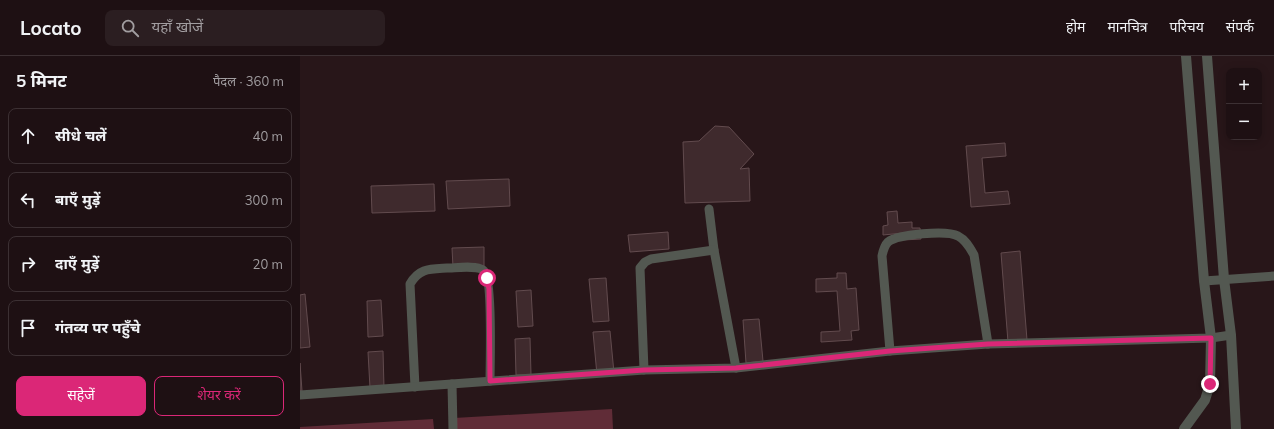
<!DOCTYPE html>
<html lang="hi">
<head>
<meta charset="utf-8">
<style>
	body { margin:0; font-family:Mulish,"Noto Sans Devanagari",sans-serif; background:#2b1e21; color:#f1f3f6 }
	.controls { position:absolute; right:12px; top:12px; display:grid; overflow:hidden; border-radius:8px; box-shadow:0 2px 10px #0003 }
	.controls button { width:36px; height:36px; display:grid; place-items:center; padding:0; border:0; border-bottom:1px solid #3c3033; background:#1e1013; color:#f1f3f6; font:20px sans-serif }
	.stop { position:absolute; width:12px; height:12px; margin:-9px; border:3px solid #db2777; border-radius:50%; background:#fff }
	.stop.end { background:#db2777; border-color:#fff; box-shadow:0 1px 4px #0008 }
	.list { margin:0; padding:0; list-style:none }
	h2 { display:flex; justify-content:space-between; align-items:center; height:52px; margin:0; padding:0 16px; font-size:17px }
	h2 small { font-size:13px; font-weight:400; color:#a19da0 }
	.list li { display:grid; grid-template-columns:26px 1fr auto; gap:12px; align-items:center; box-sizing:border-box; height:56px; margin:0 8px 8px; padding:0 8px; border:1px solid #3c3033; border-radius:8px }
	.list b { display:block; font-size:15px; white-space:nowrap }
	.list em { font-size:13px; font-style:normal; color:#a19da0 }
	.actions { display:flex; gap:8px; padding:12px 16px }
	.actions a { flex:1; padding:9px 0; border:1px solid #db2777; border-radius:8px; text-align:center; font-size:14px; color:#db2777 }
	.actions .main { background:#db2777; color:#fff }
	.icon { flex:none; width:22px; height:22px; fill:none; stroke:currentColor; stroke-width:2; stroke-linecap:round; stroke-linejoin:round }
	.map { position:relative; flex:none; width:974px; height:373px; overflow:hidden }
	header { display:flex; align-items:center; gap:24px; box-sizing:border-box; height:56px; padding:0 20px; background:#1e1013; border-bottom:1px solid #3c3033 }
	header strong { font-size:19px }
	nav { display:flex; gap:22px; margin-inline-start:auto; font-size:14px }
	.search { width:280px; height:36px; background:#2b1e21; display:flex; align-items:center; gap:10px; box-sizing:border-box; padding:0 14px; border-radius:8px; color:#a19da0; font-size:15px }
	main { display:flex }
	aside { flex:1; background:#1e1013 }
	.map>svg:first-child { display:block }
	.green { fill:#602c37 }
	.building { fill:#3f2a2d; stroke:#624b4e }
	.lines { fill:none; stroke-linecap:round; stroke-linejoin:round }
	.lane { stroke:#535851; stroke-width:9 }
	.street { stroke:#535851; stroke-width:10 }
	.route { stroke:#db2777; stroke-width:5 }
</style>
</head>
<body>
<header>
<strong>Locato</strong>
<div class="search"><svg class="icon" aria-label="search" viewBox="0 0 24 24"><circle cx="10" cy="10" r="6"/><path d="M15 15l6 6"/></svg>यहाँ खोजें</div>
<nav><a>होम</a><a>मानचित्र</a><a>परिचय</a><a>संपर्क</a></nav>
</header>
<main>
<aside>
<h2>5 मिनट<small>पैदल · 360 m</small></h2>
<ul class="list">
<li><svg class="icon" aria-label="ahead" viewBox="0 0 24 24"><path d="M12 20V5M6 11l6-6 6 6"/></svg><div><b>सीधे चलें</b></div><em>40 m</em></li>
<li><svg class="icon" aria-label="left" viewBox="0 0 24 24"><path d="M17 20v-9H6M10 6l-5 5 5 5"/></svg><div><b>बाएँ मुड़ें</b></div><em>300 m</em></li>
<li><svg class="icon" aria-label="right" viewBox="0 0 24 24"><path d="M7 20v-9h11M14 6l5 5-5 5"/></svg><div><b>दाएँ मुड़ें</b></div><em>20 m</em></li>
<li><svg class="icon" aria-label="arrive" viewBox="0 0 24 24"><path d="M6 21V4h12l-3 4 3 4H6"/></svg><div><b>गंतव्य पर पहुँचे</b></div></li>
</ul>
<div class="actions"><a class="main">सहेजें</a><a>शेयर करें</a></div>
</aside>
<div class="map">
<svg width="974" height="373" viewBox="0 0 974 373">
	<rect width="100%" height="100%" fill="#281619"/>
	<g class="green">
		<polygon points="312,353 313,373 155,373 154,362"/>
		<polygon points="133,363 134,373 0,373 0,371"/>
	</g>
	<g class="building">
		<polygon points="415,70 429,71 454,98 440,113 449,112 450,145 385,147 383,86 399,85"/>
		<polygon points="705,87 706,100 682,102 685,137 708,135 710,148 671,151 666,90"/>
		<polygon points="209,123 210,150 148,153 146,125"/>
		<polygon points="134,128 135,155 72,157 71,130"/>
		<polygon points="597,155 598,167 612,166 612,172 620,172 621,183 603,184 603,177 583,179 583,170 588,169 587,156"/>
		<polygon points="368,176 369,193 330,196 328,179"/>
		<polygon points="184,191 184,210 153,211 152,192"/>
		<polygon points="720,195 727,284 708,286 701,197"/>
		<polygon points="537,217 546,217 547,233 556,232 559,274 551,275 552,284 521,286 521,276 540,275 537,235 516,236 516,223 537,222"/>
		<polygon points="306,222 309,265 293,266 289,223"/>
		<polygon points="231,234 233,270 218,271 216,235"/>
		<polygon points="5,238 10,291 0,292 0,239"/>
		<polygon points="81,244 83,280 68,281 67,245"/>
		<polygon points="459,263 463,305 446,307 443,264"/>
		<polygon points="310,275 314,317 297,319 293,276"/>
		<polygon points="230,282 231,319 216,319 215,283"/>
		<polygon points="83,295 84,332 70,332 68,296"/>
		<polygon points="0,307 2,335 0,335"/>
	</g>
	<g class="lines">
		<g class="lane">
			<polyline points="409,153 414,194 436,312"/>
			<polyline points="904,225 974,220"/>
			<path d="M590,295L582,200C583,195 585,189 588,186C598,178 647,174 658,180C666,184 670,192 674,199L688,288"/>
			<polyline points="344,314 340,212 345,206 351,203 414,194"/>
			<polyline points="152,328 153,373"/>
			<path d="M115,331L110,228C119,212 130,213 147,212C155,212 176,209 183,214C193,219 190,310 190,325"/>
			<polyline points="0,339 344,314 436,312 590,295 688,288 911,282 931,279"/>
		</g>
		<g class="street">
			<polyline points="907,0 924,223 931,279 936,373"/>
			<polyline points="884,373 905,344 910,328 911,282 904,225 886,0"/>
		</g>
	</g>
	<g class="lines">
		<polyline class="route" points="187,222 189,233 190,325 344,314 436,312 590,295 688,288 911,282 910,328"/>
	</g>
</svg>
<div class="controls">
<button>+</button>
<button>−</button>
</div>
<div class="stop" style="left:187px;top:222px"></div>
<div class="stop end" style="left:910px;top:328px"></div>
</div>
</main>
</body>
</html>
